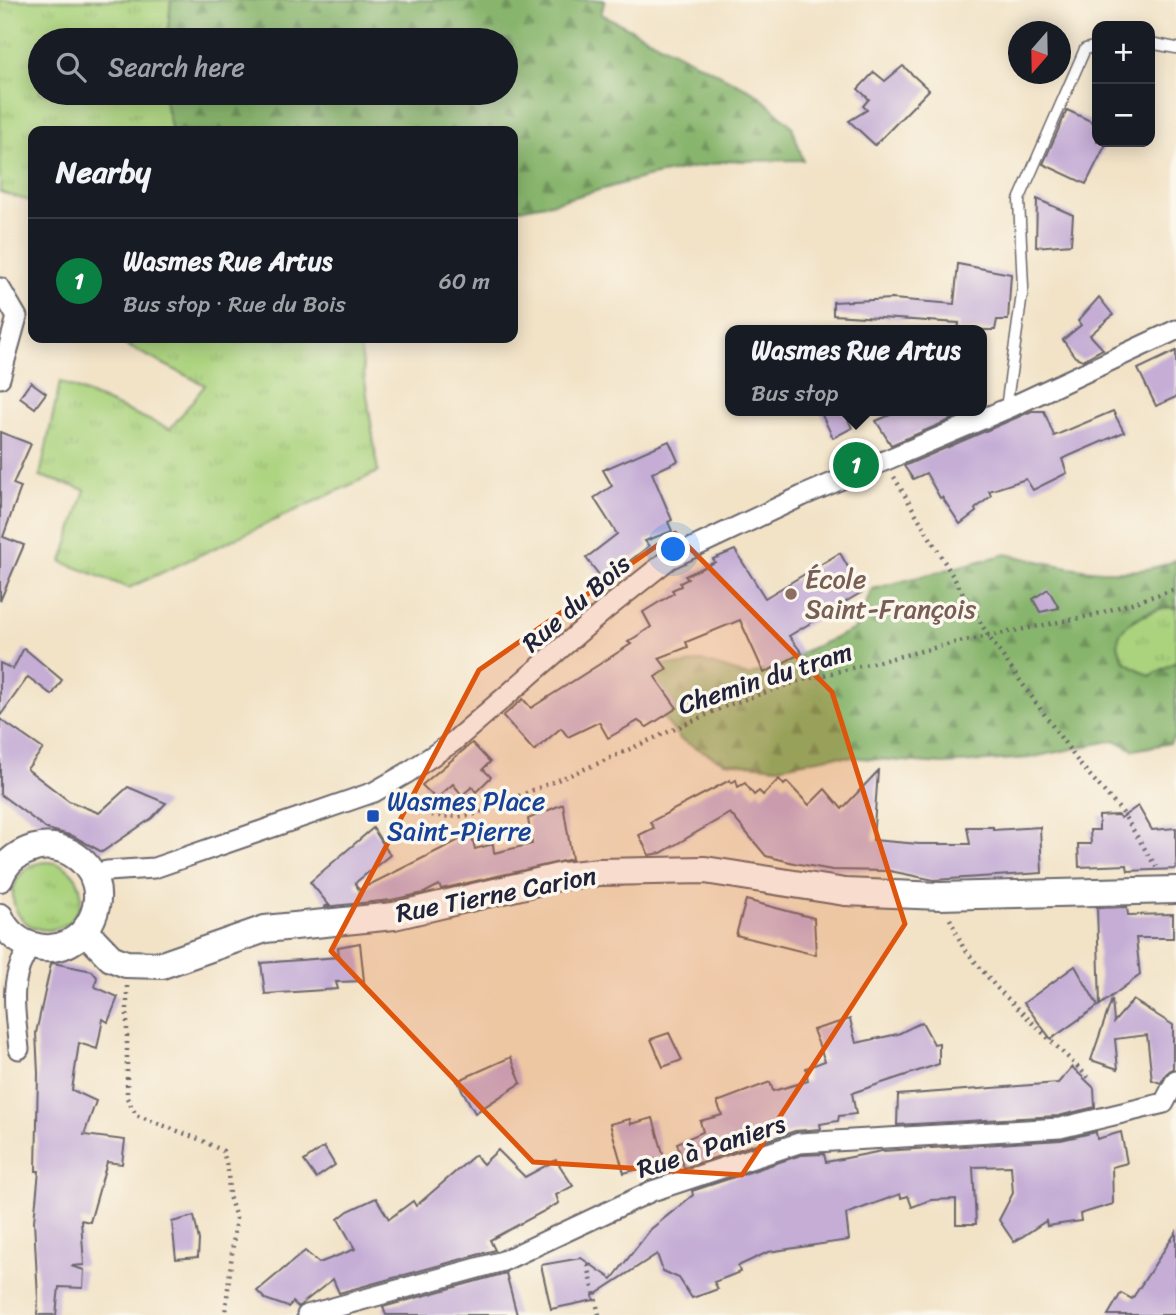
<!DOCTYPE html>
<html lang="en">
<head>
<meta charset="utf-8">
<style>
	body { margin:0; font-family:Sriracha,sans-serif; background:#242831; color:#f1f3f6 }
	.controls { position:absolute; right:21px; top:21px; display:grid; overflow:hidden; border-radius:14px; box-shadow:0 4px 18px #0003 }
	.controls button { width:63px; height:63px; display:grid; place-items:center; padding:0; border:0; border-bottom:2px solid #363941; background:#171b24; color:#f1f3f6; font:35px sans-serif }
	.compass { position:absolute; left:1008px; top:21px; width:63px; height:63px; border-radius:50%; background:#171b24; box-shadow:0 4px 18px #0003; rotate:200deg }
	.you { position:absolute; left:674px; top:550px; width:24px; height:24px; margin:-18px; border:5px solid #fff; border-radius:50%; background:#1a73e8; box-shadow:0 0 0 10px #1a73e833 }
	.badge { display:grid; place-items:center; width:46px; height:46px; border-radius:50%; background:#0b8043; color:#fff; font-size:23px; font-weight:700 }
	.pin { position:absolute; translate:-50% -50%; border:4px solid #fff; box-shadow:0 2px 7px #0006 }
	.popup { position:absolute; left:725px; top:325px; width:262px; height:91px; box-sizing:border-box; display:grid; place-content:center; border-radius:14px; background:#171b24; filter:drop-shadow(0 2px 5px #0005); font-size:23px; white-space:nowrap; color:#9ea1a6 }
	.popup b { font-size:26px; color:#f1f3f6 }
	.popup::after { content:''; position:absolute; left:50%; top:100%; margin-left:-14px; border:14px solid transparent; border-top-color:#171b24 }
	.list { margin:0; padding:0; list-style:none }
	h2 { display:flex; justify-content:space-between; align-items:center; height:91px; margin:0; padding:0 28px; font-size:30px }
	h2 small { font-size:23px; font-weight:400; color:#9ea1a6 }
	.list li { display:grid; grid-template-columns:46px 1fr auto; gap:21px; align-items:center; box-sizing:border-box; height:126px; padding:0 28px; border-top:2px solid #363941 }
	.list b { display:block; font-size:26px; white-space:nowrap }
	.list p { margin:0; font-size:23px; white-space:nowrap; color:#9ea1a6 }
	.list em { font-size:23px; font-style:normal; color:#9ea1a6 }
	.icon { flex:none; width:38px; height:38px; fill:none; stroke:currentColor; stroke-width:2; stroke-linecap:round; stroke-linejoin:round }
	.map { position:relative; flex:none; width:1176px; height:1315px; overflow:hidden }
	.search { position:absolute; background:#171b24; box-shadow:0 4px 18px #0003; left:28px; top:28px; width:490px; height:77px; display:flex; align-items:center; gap:18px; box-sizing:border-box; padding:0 24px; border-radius:38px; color:#9ea1a6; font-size:26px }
	.panel { position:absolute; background:#171b24; box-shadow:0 4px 18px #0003; left:28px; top:126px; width:490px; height:217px; border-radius:14px }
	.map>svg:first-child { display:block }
	.grass { fill:url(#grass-tufts); stroke:#667a5c; stroke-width:2 }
	.forest { fill:url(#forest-firs); stroke:#556c54; stroke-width:2 }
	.building { fill:#c5add5 }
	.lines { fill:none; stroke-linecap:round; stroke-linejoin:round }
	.lane-casing { stroke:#6b666c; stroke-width:13 }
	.street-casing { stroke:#6b666c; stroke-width:23 }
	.secondary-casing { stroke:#6b666c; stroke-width:30 }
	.path { stroke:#6b666c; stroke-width:4.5; stroke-dasharray:2 5; stroke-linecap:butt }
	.lane { stroke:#fff; stroke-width:10 }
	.street { stroke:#fff; stroke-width:19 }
	.secondary { stroke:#fff; stroke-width:26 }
	.marked { fill:#de560e; fill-opacity:0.2; stroke:#de560e; stroke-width:5; stroke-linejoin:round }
	.education-dot { fill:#8d6e63; stroke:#fbf7ec; stroke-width:2.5 }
	.transit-dot { fill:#1a4fb4; stroke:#fbf7ec; stroke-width:2.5 }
	.labels { text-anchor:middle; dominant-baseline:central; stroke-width:7; stroke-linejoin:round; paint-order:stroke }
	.education-label { font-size:26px; fill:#785e54; stroke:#fbf7ec; text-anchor:start }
	.street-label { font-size:26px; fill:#22223b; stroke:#fbf7ec }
	.transit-label { font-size:26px; fill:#164399; stroke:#fbf7ec; text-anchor:start }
</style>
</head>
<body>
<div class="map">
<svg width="1176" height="1315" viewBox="0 0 1176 1315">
	<defs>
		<pattern id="grass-tufts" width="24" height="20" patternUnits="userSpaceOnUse" patternTransform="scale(1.75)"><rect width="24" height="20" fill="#abd37e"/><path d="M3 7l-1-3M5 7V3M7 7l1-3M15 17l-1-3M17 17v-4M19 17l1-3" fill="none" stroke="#93b56e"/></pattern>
		<pattern id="forest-firs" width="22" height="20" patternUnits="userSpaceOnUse" patternTransform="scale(1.75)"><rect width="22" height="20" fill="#88b56d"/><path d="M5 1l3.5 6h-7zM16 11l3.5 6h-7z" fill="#6f935b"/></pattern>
	</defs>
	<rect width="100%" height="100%" fill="#fbf7ec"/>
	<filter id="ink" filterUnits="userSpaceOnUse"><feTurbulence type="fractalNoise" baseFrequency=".0143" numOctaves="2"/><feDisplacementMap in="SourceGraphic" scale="14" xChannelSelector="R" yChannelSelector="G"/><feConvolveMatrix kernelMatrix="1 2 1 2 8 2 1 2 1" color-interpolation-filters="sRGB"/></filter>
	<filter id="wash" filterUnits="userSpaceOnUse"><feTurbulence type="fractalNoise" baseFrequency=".00686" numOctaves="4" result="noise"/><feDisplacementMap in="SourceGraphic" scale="28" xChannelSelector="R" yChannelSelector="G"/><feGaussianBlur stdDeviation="1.57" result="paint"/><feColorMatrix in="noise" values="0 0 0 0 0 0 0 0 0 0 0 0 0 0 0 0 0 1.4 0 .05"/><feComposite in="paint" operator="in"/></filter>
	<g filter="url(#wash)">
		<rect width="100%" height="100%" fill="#f2e3c7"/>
		<g class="grass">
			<polygon points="0,0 171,0 167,40 40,40 40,93 163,93 172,131 33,131 33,202 0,192"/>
			<polygon points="112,338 359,338 378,472 129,588 62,562 85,490 40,476 60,382 170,429 205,385"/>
			<path d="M1168,606L1176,608V662L1150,676L1124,661C1122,656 1119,651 1118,645C1115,622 1151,613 1168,606Z"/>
			<circle cx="47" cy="896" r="34"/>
		</g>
		<g class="forest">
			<polygon points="171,0 605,0 601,14 756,93 792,126 803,160 727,161 646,177 556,202 513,210 513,131 172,131 163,93 506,93 506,40 167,40"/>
			<path d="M1007,554C1057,566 1128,583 1176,560V608C1160,605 1128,618 1120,634C1115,643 1121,653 1124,661L1150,676L1176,662V734L1170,743L1134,750L1115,740L1029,758L943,764L834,756L778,767L724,762L681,740L651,703L648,664L684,665L701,661L749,676L855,629L872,589Z"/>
		</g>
		<g id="blocks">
			<g class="building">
				<polygon points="903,66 929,90 875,145 849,121 867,110 863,106 869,99 858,89 874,72 885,81"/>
				<polygon points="1067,110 1097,124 1097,142 1107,142 1086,184 1043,164"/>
				<polygon points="1037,199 1073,215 1071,244 1036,247"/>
				<polygon points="958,264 1011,274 1008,320 997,320 995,330 958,330 959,323 833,315 833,302 892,299 954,304"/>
				<polygon points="1099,297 1113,315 1090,335 1103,349 1083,360 1075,357 1063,340 1081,325 1078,321"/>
				<polygon points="1176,351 1176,397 1156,406 1138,369"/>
				<polygon points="31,382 46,393 35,408 20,397"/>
				<polygon points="820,411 844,411 852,428 833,438"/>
				<polygon points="899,411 971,411 891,445 876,421"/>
				<polygon points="1032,411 1044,411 1054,436 1113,411 1124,432 1062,459 1067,473 1033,490 1026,479 989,491 991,496 975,509 976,512 960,524 942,497 940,498 926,473 913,479 904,466"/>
				<polygon points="0,432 31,444 13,484 21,487 3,537 24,545 0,601"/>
				<polygon points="669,441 678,461 652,473 672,520 668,522 672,531 645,541 649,546 604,581 586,558 617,534 594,498 612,486 603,470"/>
				<polygon points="735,550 765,598 840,553 862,592 789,636 802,653 764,673 740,620 686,642 688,647 659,658 667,669 655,677 677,708 647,727 638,721 608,738 599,722 568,737 561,728 534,751 503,716 523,699 531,708 631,644 628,642 651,627 643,612 674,593 672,590 681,586 680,583 688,579 685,576 715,562 713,559"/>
				<polygon points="1048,589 1059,608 1040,612 1033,599"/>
				<polygon points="24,648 62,680 52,695 28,677 0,716 0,663 13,669"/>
				<polygon points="0,719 43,749 27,769 69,801 99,813 128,787 166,803 152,818 102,852 73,836 47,829 0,794"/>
				<polygon points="472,743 490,762 483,769 491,777 476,792 472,787 462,795 453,784 436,799 422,785"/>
				<polygon points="878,771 873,840 919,844 970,844 967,827 993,827 993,830 1040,827 1042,873 934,880 890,871 832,870 794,863 766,856 730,813 661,853 649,855 639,835 654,828 650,822 730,780 731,783 736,780 738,787 745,783 754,795 759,791 763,795 779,779 784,785 787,782 809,805 825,789 842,809"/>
				<polygon points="563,804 572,859 441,889 439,885 424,893 391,900 324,907 329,905 310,882 373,828 390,855 355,883 359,890 463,838 472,837 475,849 493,844 494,853 532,844 528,819"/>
				<polygon points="1138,806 1152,830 1176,828 1176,869 1128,871 1127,865 1079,867 1078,844 1091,844 1090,830 1099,830 1099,816 1118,815 1121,818"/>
				<polygon points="746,900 814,918 816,955 736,935"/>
				<polygon points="1127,907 1128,915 1173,914 1173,938 1136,938 1140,975 1100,1005 1097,908"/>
				<polygon points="360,943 364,981 336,982 338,989 265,994 261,963 339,957 338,947"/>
				<polygon points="53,963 92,971 97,977 95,987 118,997 108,1022 103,1019 97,1049 79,1043 72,1090 96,1101 84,1135 125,1140 122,1164 107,1162 90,1222 81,1220 84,1265 71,1266 84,1270 83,1288 59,1287 56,1315 37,1315 38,1299 34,1221 39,1171 36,1171 38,1073 36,1033 51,964"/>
				<polygon points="1075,966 1098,1006 1051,1039 1024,1003"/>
				<polygon points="1112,999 1114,1022 1133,1000 1173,1025 1173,1068 1166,1074 1161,1083 1152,1080 1147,1035 1115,1039 1118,1069 1091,1060"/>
				<polygon points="850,1019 856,1043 898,1034 922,1022 934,1044 939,1043 939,1064 852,1093 856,1114 839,1116 838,1121 820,1124 821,1129 795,1131 684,1168 677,1143 703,1132 700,1121 722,1115 717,1102 770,1082 773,1091 808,1081 806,1068 825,1061 813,1030"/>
				<polygon points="669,1033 682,1060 663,1067 651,1039"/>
				<polygon points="511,1057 521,1083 475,1113 457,1081"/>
				<polygon points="1072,1067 1094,1088 1095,1107 1058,1116 897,1125 898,1095 1058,1083"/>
				<polygon points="653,1118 664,1157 645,1162 646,1167 624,1173 610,1124 630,1119 631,1124"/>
				<polygon points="1096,1132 1097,1139 1121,1132 1127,1163 1112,1167 1113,1204 1080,1214 1081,1221 1047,1226 1046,1221 1014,1242 999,1220 1013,1193 1011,1166 973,1167 976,1224 956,1224 956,1199 930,1200 912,1207 908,1196 901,1198 900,1194 846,1214 849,1240 768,1252 738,1266 740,1272 714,1282 718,1289 707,1293 692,1298 679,1278 663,1271 657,1254 593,1296 594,1300 551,1309 541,1265 581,1258 612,1279 651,1229 693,1195 692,1191 801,1155 824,1154 826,1162 882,1151 1061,1140"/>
				<polygon points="324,1147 335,1165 316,1178 304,1161"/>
				<polygon points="498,1150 525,1177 556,1160 573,1186 556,1195 559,1203 490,1240 495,1250 339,1293 333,1279 298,1307 293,1302 288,1307 265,1299 257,1291 305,1251 319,1263 355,1249 338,1219 348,1211 376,1198 389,1219 413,1201 416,1206 475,1155 483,1164"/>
				<polygon points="194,1216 199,1240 198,1257 176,1259 172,1222"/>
				<polygon points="1176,1232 1176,1315 1108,1315 1121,1293 1132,1299"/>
				<polygon points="506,1273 517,1315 386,1315 383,1307"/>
			</g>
		</g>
	</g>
	<g filter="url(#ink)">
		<use href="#blocks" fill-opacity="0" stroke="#6b666c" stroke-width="2"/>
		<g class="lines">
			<defs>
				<g id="lane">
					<polyline points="1150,43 1176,48"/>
					<polyline points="1006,408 1023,287 1019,200 1085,49 1097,46"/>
				</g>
				<g id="street">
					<polyline points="0,288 17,317 0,378"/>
					<polyline points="93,874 107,871 154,868 374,792 407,773 453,742 605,610 669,559 802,496 1013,406 1176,330"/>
					<path d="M19,1049C15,1012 7,978 31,946"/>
					<polyline points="307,1315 503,1261 652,1191 799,1143 1060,1128 1164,1103 1176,1080"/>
				</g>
				<g id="secondary">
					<path d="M0,878C6,861 18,853 35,848C47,845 60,847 71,853C125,884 87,965 30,945C17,941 5,930 0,917"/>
					<polyline points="85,931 111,958 126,964 162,965 265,929 394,916 563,876 599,872 705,870 845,892 940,896 1176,890"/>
				</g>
			</defs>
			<use href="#lane" class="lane-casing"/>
			<use href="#street" class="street-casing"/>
			<use href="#secondary" class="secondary-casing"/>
			<g class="path">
				<polyline points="894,477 989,637 1079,763 1122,812 1156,867"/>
				<path d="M400,801C419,818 451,819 475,814L599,763L728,705L799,681L954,643L1094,615L1176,589"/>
				<polyline points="950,919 963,947 996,987 1089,1078"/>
				<polyline points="127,986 127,1098 136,1115 201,1140 223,1151 228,1171 229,1196 236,1218 225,1315"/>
				<polyline points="588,1265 599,1315"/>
			</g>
			<use href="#lane" class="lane"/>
			<use href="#street" class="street"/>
			<use href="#secondary" class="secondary"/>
		</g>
	</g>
	<path class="marked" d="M675,533L832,692L905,924L742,1175L533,1162L331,951L479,670Z"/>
	<circle class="education-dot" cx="791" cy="594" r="7"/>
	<rect class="transit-dot" x="366" y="809" width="14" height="14" rx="3.5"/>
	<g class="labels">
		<g class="education-label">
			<text x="805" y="579">École<tspan x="805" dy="30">Saint-François</tspan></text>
		</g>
		<g class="street-label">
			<text transform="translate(576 603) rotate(-41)">Rue du Bois</text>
			<text transform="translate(765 678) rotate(-18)">Chemin du tram</text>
			<text transform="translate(496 894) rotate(-11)">Rue Tierne Carion</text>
			<text transform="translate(711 1146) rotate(-18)">Rue à Paniers</text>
		</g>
		<g class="transit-label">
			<text x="387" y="801">Wasmes Place<tspan x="387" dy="30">Saint-Pierre</tspan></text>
		</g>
	</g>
</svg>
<div class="controls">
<button>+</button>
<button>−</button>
</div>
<svg class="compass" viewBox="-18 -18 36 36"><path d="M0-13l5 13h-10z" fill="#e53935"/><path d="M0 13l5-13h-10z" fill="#9ea1a6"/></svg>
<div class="you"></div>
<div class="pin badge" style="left:856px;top:465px">1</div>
<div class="popup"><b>Wasmes Rue Artus</b>Bus stop</div>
<div class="search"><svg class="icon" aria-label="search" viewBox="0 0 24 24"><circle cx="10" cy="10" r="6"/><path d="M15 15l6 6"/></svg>Search here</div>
<section class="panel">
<h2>Nearby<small></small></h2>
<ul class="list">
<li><span class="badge">1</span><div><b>Wasmes Rue Artus</b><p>Bus stop · Rue du Bois</p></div><em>60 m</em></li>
</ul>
</section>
</div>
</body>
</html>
